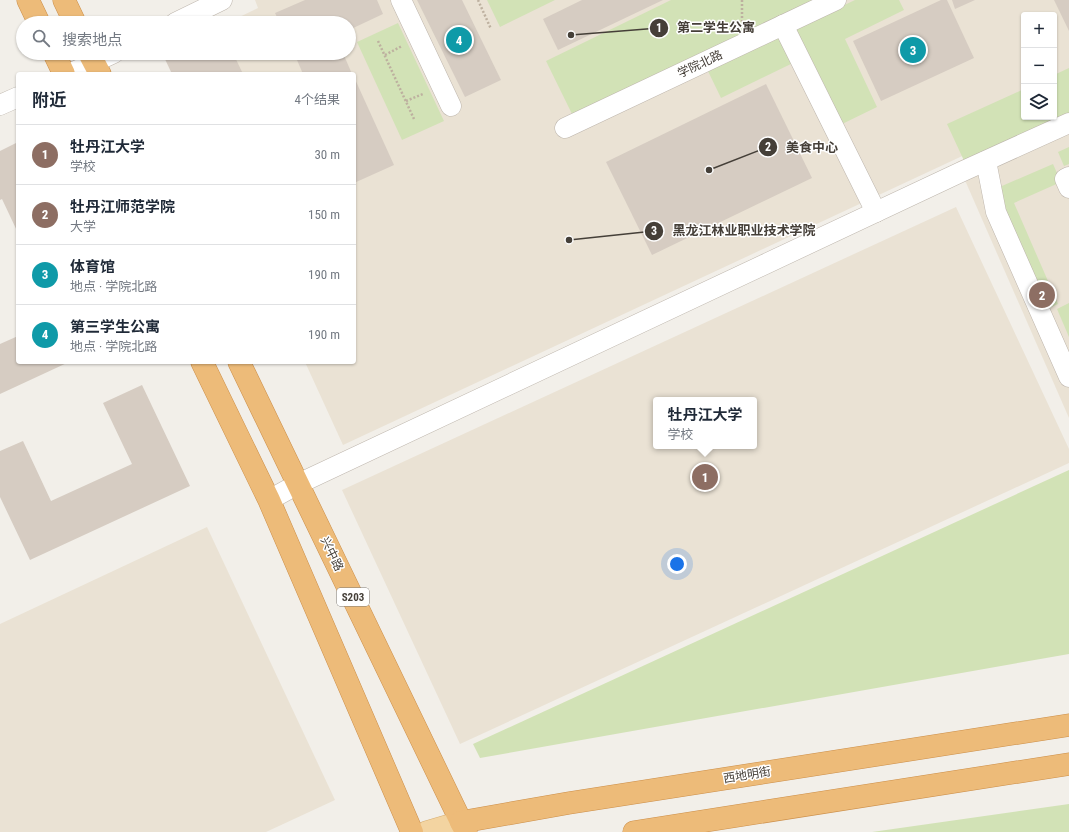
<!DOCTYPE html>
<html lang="zh">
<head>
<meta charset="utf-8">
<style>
	body { margin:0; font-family:"Roboto Condensed","Noto Sans SC",sans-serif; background:#f6f6f7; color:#1f2937 }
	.controls { position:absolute; right:12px; top:12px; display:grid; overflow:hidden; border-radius:4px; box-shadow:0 1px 3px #0004 }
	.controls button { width:36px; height:36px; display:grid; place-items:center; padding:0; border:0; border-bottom:1px solid #e0e1e3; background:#fff; color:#1f2937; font:20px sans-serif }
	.you { position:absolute; left:677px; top:564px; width:14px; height:14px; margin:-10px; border:3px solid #fff; border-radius:50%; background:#1a73e8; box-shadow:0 0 0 6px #1a73e833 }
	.badge { display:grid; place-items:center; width:26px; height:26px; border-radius:50%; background:#7c3aed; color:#fff; font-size:13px; font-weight:700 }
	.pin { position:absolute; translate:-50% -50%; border:2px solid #fff; box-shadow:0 1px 4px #0006 }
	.popup { position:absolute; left:653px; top:397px; width:104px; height:52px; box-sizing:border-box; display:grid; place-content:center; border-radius:4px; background:#fff; filter:drop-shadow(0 1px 3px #0005); font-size:13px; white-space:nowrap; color:#747a83 }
	.popup b { font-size:15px; color:#1f2937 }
	.popup::after { content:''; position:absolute; left:50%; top:100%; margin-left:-8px; border:8px solid transparent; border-top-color:#fff }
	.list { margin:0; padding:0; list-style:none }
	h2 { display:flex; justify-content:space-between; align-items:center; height:52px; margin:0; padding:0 16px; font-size:17px }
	h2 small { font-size:13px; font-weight:400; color:#747a83 }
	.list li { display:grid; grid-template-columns:26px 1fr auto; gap:12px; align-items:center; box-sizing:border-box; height:60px; padding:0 16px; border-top:1px solid #e0e1e3 }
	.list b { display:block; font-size:15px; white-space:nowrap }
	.list p { margin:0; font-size:13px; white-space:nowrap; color:#747a83 }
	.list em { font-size:13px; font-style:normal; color:#747a83 }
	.icon { flex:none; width:22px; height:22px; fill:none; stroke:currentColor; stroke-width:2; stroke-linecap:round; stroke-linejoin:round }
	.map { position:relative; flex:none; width:1069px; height:832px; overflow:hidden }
	.search { position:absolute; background:#fff; box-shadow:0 1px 3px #0004; left:16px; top:16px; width:340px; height:44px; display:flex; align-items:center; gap:10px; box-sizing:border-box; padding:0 14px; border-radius:22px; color:#747a83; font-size:15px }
	.panel { position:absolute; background:#fff; box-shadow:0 1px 3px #0004; left:16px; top:72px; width:340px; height:292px; border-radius:4px }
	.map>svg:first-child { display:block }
	.education { fill:#eae2d4; fill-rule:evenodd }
	.green { fill:#d2e2b6 }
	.building { fill:#d6ccc2 }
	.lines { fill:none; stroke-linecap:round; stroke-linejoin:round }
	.minor-casing { stroke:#bdb5ac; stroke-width:21 }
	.major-casing { stroke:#d6af73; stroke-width:23 }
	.highway-casing { stroke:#cc8f4a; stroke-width:23 }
	.path { stroke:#bdb09f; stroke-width:2.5; stroke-dasharray:2 2; stroke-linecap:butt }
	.minor { stroke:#fff; stroke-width:20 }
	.major { stroke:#f3d4a1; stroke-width:22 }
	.highway { stroke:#edbb79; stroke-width:22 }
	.labels { text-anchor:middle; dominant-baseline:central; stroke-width:3; stroke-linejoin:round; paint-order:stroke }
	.shield { fill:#fff; stroke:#7d7974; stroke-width:1 }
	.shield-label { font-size:11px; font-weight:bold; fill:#453f38 }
	.street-label { font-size:12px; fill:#453f38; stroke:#fff }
	.leader { fill:none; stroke:#453f38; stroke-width:1.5 }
	.callout-dot { fill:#453f38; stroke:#fff; stroke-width:1.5 }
	.mark-label { font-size:12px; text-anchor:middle; font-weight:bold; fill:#fff }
	.callout-label { font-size:13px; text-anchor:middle; font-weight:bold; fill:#453f38; stroke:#fff; stroke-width:3; stroke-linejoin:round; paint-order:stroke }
</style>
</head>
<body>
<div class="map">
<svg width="1069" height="832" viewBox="0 0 1069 832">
	<rect width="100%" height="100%" fill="#f2efe9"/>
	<g class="education">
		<polygon points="255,0 1069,0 1069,106 1054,113 1054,15 1024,15 1024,117 1046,117 343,445 305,362 354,362 354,74 173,74 163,53 349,53 349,23 227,23 258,8"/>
		<polygon points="1069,110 1069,418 957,162"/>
		<path d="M956,207L1069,449V463L460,744L342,490ZM656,400H754V446H656Z"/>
		<polygon points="207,527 335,800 266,832 0,832 0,624"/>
	</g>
	<g class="green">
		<polygon points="487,0 555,0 500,27"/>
		<polygon points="671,0 815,0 572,114 546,61"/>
		<polygon points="855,0 899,0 904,10 845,39 877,107 838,126 792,30"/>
		<polygon points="398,23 444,121 402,140 357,42"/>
		<polygon points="780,32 795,62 721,98 706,67"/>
		<polygon points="1069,68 1069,117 966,165 947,124 1024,89 1024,117 1054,117 1054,75"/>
		<polygon points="1069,147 1069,164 1064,166 1058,152"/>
		<polygon points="1053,164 1061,182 1014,203 1058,304 1045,310 995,189"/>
		<polygon points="1069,303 1069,337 1057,309"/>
		<polygon points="1069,470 1069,654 480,758 473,744"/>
		<polygon points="1069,804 1069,832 872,832"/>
	</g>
	<g class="building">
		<polygon points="305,0 377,0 383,14 349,30 349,23 280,23 275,13"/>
		<polygon points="417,0 462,0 501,80 465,97"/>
		<polygon points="582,0 663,0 558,50 543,19"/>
		<polygon points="941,0 947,0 974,58 881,101 853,41"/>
		<polygon points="952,0 975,0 955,9"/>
		<polygon points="1054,0 1069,0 1069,31"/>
		<polygon points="173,53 233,53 243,74 172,74 164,57"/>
		<polygon points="294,53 343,53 352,74 303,74"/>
		<polygon points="354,77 394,165 354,183"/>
		<polygon points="766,84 812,178 652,255 606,162"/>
		<polygon points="18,142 18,233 2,199 0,200 0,151"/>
		<polygon points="18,336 18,362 69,362 0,394 0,344"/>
		<polygon points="142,385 190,486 30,560 0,497 0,451 23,441 51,501 132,464 103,403"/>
	</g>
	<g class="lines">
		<defs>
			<g id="minor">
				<polyline points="401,0 451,106"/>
				<polyline points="175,23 222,0"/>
				<polyline points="783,25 876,212"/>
				<polyline points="69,74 114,53"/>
				<polyline points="0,105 18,97"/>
				<polyline points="565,128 836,0"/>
				<polyline points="986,161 996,212 1069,377"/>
				<polyline points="1069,177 1065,179 1069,188"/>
				<polyline points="269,500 298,484 961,172 1069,123"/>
			</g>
			<polyline id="major" points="427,832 461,822"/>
			<g id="highway">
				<polyline points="28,0 39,23"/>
				<polyline points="64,0 75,23"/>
				<polyline points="54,53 64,74"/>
				<polyline points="89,53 100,74"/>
				<polyline points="202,362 269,500 412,832"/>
				<polyline points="239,362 466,832"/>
				<polyline points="461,822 569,803 1069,725"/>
				<polyline points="634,832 1069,764"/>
			</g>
		</defs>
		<use href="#minor" class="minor-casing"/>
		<use href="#major" class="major-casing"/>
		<use href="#highway" class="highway-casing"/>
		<g class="path">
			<polyline points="478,0 491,29"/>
			<polyline points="742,0 742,23"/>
			<polyline points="378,41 414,119"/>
			<polyline points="385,55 402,46"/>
			<polyline points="406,101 423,94"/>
		</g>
		<use href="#minor" class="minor"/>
		<use href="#major" class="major"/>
		<use href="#highway" class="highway"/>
	</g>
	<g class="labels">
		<rect class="shield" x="337" y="588" width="32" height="18" rx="3"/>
		<g class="shield-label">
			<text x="353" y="597">S203</text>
		</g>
		<g class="street-label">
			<text transform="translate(700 64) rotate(-25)">学院北路</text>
			<text transform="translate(332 554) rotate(64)">兴中路</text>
			<text transform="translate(747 775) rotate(-9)">西地明街</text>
		</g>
	</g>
	<path class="leader" d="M571 35L659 28M709 170L768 147M569 240L654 231"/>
	<g class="callout-dot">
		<circle cx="571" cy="35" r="4"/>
		<circle cx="709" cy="170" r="4"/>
		<circle cx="569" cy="240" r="4"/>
		<circle cx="659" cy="28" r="10"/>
		<circle cx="768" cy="147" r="10"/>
		<circle cx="654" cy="231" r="10"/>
	</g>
	<g class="mark-label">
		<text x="659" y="32">1</text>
		<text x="768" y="151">2</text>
		<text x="654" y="235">3</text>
	</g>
	<g class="callout-label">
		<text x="716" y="32">第二学生公寓</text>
		<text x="812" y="152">美食中心</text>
		<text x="744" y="235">黑龙江林业职业技术学院</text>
	</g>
</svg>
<div class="controls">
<button>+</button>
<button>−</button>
<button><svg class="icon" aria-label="layers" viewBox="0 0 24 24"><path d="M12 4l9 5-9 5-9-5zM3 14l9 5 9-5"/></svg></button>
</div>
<div class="you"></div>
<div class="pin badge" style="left:705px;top:477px;background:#8d6e63">1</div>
<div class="popup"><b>牡丹江大学</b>学校</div>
<div class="pin badge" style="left:1042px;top:295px;background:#8d6e63">2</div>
<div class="pin badge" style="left:913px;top:50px;background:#0f9aa8">3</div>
<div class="pin badge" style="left:459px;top:40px;background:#0f9aa8">4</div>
<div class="search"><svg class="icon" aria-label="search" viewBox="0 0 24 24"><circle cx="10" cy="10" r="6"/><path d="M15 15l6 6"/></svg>搜索地点</div>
<section class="panel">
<h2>附近<small>4个结果</small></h2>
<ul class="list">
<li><span class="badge" style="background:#8d6e63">1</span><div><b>牡丹江大学</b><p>学校</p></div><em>30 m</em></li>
<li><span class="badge" style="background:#8d6e63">2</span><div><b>牡丹江师范学院</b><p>大学</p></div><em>150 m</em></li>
<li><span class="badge" style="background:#0f9aa8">3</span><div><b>体育馆</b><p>地点 · 学院北路</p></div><em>190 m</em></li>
<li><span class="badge" style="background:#0f9aa8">4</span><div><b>第三学生公寓</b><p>地点 · 学院北路</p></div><em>190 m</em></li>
</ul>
</section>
</div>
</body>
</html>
